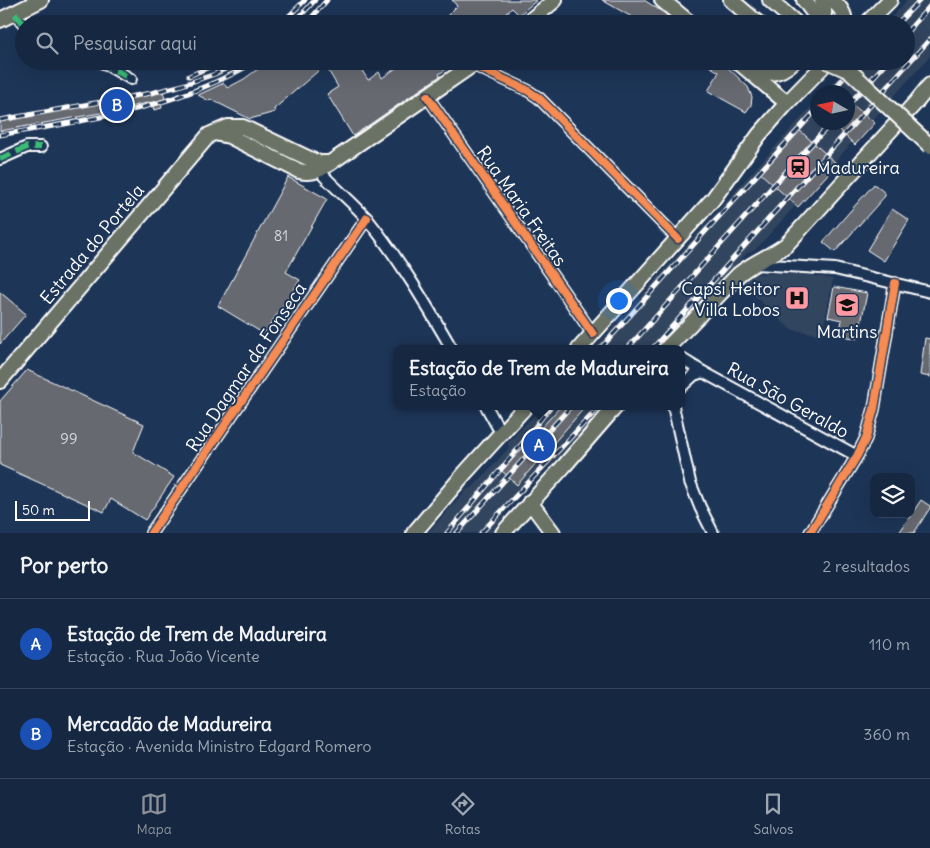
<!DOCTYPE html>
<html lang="pt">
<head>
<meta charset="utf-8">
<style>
	body { margin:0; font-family:Delius,sans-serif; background:#1f3048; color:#f1f3f6 }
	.controls { position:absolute; right:15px; bottom:15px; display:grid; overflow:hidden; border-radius:10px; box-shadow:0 5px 20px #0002 }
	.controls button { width:45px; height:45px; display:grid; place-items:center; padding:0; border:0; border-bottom:1px solid #35445a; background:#162841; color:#f1f3f6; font:25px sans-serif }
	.compass { position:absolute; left:810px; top:85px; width:45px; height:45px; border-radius:50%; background:#162841; box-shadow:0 5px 20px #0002; rotate:279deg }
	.scale { position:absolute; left:15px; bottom:12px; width:75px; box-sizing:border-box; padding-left:5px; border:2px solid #fff; border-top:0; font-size:14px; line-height:18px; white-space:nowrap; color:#fff; -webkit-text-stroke:4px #1d3557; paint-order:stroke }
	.you { position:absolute; left:618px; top:300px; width:18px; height:18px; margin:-12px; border:4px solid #fff; border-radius:50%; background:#1a73e8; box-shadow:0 0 0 8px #1a73e833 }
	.badge { display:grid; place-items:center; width:32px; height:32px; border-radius:50%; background:#8c9099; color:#fff; font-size:16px; font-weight:700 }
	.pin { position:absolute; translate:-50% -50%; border:2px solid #fff; box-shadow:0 1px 5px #0006 }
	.popup { position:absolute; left:393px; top:345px; width:292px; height:65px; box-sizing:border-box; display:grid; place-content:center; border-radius:10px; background:#162841; filter:drop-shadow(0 1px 4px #0005); font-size:16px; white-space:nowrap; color:#9ea6b1 }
	.popup b { font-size:19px; color:#f1f3f6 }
	.popup::after { content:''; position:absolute; left:50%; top:100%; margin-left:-10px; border:10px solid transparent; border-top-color:#162841 }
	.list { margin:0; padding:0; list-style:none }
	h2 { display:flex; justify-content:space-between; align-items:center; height:65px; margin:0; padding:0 20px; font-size:21px }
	h2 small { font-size:16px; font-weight:400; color:#9ea6b1 }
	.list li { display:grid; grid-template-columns:32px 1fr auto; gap:15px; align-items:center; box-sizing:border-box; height:90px; padding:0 20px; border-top:1px solid #35445a }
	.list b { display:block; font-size:19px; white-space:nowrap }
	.list p { margin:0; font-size:16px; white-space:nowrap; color:#9ea6b1 }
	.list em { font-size:16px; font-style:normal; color:#9ea6b1 }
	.icon { flex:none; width:28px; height:28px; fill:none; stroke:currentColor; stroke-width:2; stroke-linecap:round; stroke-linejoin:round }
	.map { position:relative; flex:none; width:930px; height:533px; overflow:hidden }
	.search { position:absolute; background:#162841; box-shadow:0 5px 20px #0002; left:15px; right:15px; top:15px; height:55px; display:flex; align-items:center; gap:12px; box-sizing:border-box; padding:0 18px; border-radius:28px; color:#9ea6b1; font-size:19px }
	.sheet { height:245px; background:#162841 }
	nav { display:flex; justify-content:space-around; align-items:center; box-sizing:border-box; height:70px; border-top:1px solid #35445a; background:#162841; font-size:14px; color:#9ea6b1 }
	nav a { display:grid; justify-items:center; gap:2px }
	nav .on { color:#8c9099 }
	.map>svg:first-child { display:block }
	.built { fill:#33455e }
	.building { fill:#666970; stroke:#fff }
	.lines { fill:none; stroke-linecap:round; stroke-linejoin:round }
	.minor-casing { stroke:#fff; stroke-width:14 }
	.major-casing { stroke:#fff; stroke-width:18 }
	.minor { stroke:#1d3557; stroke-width:10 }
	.major { stroke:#6b7165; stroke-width:14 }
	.rail-casing { stroke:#fff; stroke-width:5 }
	.rail { stroke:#1d3557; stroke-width:3; stroke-dasharray:9; stroke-linecap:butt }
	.major-bridge-casing { stroke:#fff; stroke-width:18; stroke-linecap:butt }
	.major-bridge { stroke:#6b7165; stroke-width:14 }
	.quiet { stroke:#3abd76; stroke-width:6; stroke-dasharray:12 6; stroke-linecap:butt }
	.cycleway-casing { stroke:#1d3557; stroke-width:11 }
	.cycleway { stroke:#f68b52; stroke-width:8 }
	.labels { text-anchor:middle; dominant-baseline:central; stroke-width:4; stroke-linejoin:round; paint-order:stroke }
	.number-label { font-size:15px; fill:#d9dadb }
	.poi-label { font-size:18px; fill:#fff; stroke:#1d3557; text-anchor:start }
	.street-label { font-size:18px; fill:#fff; stroke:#1d3557 }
</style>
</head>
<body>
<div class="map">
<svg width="930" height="533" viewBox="0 0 930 533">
	<rect width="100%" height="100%" fill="#1d3557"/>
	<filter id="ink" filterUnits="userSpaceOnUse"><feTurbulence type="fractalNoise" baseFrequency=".02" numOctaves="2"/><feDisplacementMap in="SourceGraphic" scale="10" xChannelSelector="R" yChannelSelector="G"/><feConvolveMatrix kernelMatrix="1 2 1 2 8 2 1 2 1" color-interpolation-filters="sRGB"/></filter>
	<g filter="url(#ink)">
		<g class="built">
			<polygon points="907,0 930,0 930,56 755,250 747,253 659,349 594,349 817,100 818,122 848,122 848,92 825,92 852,61 906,61 906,24 886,24"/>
			<polygon points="796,273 833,279 822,335 790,329 741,283 749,274"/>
			<polygon points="543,406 606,406 552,465 547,467 506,511 501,521 491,533 428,533 467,489 472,488 509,448 508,443"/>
		</g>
		<g class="building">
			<polygon points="452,0 537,0 519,15 512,8 494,24 439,24 457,6"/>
			<polygon points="602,0 644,0 664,13 677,24 644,24"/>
			<polygon points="269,61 356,61 368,80 379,72 382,78 399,66 397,61 458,61 439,74 440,76 353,136 327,94 338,87 325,65 274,109 275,112 250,119 210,99 209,101 198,95 224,83 227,88 244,79"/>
			<polygon points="701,61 721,61 748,87 752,97 751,105 746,112 708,91 719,72"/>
			<polygon points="163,91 165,99 160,100 162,108 154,110 152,102 106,112 0,131 0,122"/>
			<polygon points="848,101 875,123 855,145 837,128 842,122 848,122"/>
			<polygon points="797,128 837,164 798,207 758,171"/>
			<polygon points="288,177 327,199 286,272 300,280 264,334 218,306"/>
			<polygon points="874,184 885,193 885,196 835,252 823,242"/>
			<polygon points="892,209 909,220 884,261 867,250"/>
			<polygon points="834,287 867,293 858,339 839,335 842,320 828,317"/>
			<polygon points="0,292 26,314 0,344"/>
			<polygon points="925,338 930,339 930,377 920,375"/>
			<polygon points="27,370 144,424 133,452 174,477 145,520 111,499 104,512 0,465 0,401"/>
			<polygon points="561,406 586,406 517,485 502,471"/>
			<polygon points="921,500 930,506 930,508 914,533 899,533"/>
		</g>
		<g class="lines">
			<defs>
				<g id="minor">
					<polyline points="15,14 24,24"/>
					<polyline points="100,61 131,79"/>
					<polyline points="473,65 527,90 539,98 678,239"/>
					<polyline points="427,96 593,334"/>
					<polyline points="0,159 27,147 41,147"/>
					<path d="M322,168L324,176C338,191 355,204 368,220C400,260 426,304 452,349"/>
					<polyline points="755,264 835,269 930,292"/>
					<polyline points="682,359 703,372 857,456"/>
					<polyline points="682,386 694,375 703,372"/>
					<polyline points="486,406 501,433"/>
					<polyline points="673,406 690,482 700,507 713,533"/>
					<polyline points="151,533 367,218"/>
					<polyline points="810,533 857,456 866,438 874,409 895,283"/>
				</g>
				<g id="major">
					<polyline points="662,0 691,24"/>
					<polyline points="731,0 759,24"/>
					<polyline points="770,0 797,24"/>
					<polyline points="804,0 822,24"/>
					<path d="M822,0C825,8 825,15 822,24"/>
					<path d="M832,0C840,7 845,13 845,24"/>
					<polyline points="0,20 41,0"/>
					<polyline points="526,24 555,0"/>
					<polyline points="866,24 890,0"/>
					<polyline points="737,61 787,103"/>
					<path d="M748,68C768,74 777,77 794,61"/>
					<path d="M214,133L229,136L299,171C315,175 324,167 336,159L478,61"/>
					<polyline points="579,349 713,199 759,135 787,103 828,61"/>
					<path d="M666,349L739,274C754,262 771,256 786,245L917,101L930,85"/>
					<polyline points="0,381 209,135 228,127 243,127 314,161 320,163 330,163"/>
					<polyline points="530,502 553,533"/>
					<polyline points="414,533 465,473 526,406"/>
					<polyline points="503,533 564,466 616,406"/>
				</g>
			</defs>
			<use href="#minor" class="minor-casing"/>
			<use href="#major" class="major-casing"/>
			<use href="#minor" class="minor"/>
			<use href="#major" class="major"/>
			<defs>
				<g id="rail">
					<polyline points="281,24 305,0"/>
					<polyline points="293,24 315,0"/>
					<polyline points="306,24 327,0"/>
					<polyline points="897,24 920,0"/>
					<polyline points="906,33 930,6"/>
					<polyline points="189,76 223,61"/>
					<polyline points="831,92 859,61"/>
					<polyline points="848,105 888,61"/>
					<polyline points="0,120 151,93 179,86 215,74 241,61"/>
					<path d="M0,135C89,120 178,108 256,61"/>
					<polyline points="600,349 703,234 818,108"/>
					<polyline points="627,349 772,187 832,122"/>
					<polyline points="652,349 930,39"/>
					<polyline points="447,533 517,450 551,406"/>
					<polyline points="457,533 571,406"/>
					<polyline points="481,533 600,406"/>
				</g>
			</defs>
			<use href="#rail" class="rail-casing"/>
			<use href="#rail" class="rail"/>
			<defs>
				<polyline id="major-bridge" points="827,61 850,71 930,146"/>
			</defs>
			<use href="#major-bridge" class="major-bridge-casing"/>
			<use href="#major-bridge" class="major-bridge"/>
			<g class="quiet">
				<polyline points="15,14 24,24"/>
				<polyline points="100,61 131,79"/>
				<polyline points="0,159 27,147 41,147"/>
			</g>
			<defs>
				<g id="cycleway">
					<polyline points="473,65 527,90 539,98 678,239"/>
					<polyline points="427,96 593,334"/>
					<polyline points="151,533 367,218"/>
					<polyline points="810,533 857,456 866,438 874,409 895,283"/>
				</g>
			</defs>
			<use href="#cycleway" class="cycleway-casing"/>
			<use href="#cycleway" class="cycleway"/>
		</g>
	</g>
	<defs>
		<symbol id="station-square" viewBox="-11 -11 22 22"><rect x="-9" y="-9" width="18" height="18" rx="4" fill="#ff9aa2" stroke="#1d3557"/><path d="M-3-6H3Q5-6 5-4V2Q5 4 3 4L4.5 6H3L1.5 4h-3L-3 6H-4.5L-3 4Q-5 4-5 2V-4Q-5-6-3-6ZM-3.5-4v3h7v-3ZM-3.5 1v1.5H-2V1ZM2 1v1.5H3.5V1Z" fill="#111"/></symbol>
		<symbol id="hospital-square" viewBox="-11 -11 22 22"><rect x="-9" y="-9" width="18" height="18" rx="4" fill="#ff9aa2" stroke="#1d3557"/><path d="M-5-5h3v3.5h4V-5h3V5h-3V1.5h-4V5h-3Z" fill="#111"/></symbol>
		<symbol id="school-square" viewBox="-11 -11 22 22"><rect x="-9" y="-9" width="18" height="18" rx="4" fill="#ff9aa2" stroke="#1d3557"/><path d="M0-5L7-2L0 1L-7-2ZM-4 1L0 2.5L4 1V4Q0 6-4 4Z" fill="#111"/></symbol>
	</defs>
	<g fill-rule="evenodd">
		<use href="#station-square" x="784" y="153" width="28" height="28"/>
		<use href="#hospital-square" x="783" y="284" width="28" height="28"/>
		<use href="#school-square" x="833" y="291" width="28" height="28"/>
	</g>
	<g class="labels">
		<g class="number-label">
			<text x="281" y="235">81</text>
			<text x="69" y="438">99</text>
		</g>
		<g class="poi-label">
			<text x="816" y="167">Madureira</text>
			<text x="780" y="288" text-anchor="end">Capsi Heitor<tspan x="780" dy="21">Villa Lobos</tspan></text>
			<text x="847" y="331" text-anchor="middle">Martins</text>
		</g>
		<g class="street-label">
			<text transform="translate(522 206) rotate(55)">Rua Maria Freitas</text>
			<text transform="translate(92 244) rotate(-50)">Estrada do Portela</text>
			<text transform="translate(246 367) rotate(-56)">Rua Dagmar da Fonseca</text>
			<text transform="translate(788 400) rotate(29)">Rua São Geraldo</text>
		</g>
	</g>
</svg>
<div class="controls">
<button><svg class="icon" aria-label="layers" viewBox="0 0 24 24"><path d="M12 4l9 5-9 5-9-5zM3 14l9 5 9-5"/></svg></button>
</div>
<svg class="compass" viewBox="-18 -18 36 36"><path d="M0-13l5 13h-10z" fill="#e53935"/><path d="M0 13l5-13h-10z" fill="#9ea6b1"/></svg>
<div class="scale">50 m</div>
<div class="you"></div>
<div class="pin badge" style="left:539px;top:445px;background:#1a4fb4">A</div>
<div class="popup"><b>Estação de Trem de Madureira</b>Estação</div>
<div class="pin badge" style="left:117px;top:105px;background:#1a4fb4">B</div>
<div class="search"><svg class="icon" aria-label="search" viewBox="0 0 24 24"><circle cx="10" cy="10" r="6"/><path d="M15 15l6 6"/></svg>Pesquisar aqui</div>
</div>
<section class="sheet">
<h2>Por perto<small>2 resultados</small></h2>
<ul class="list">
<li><span class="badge" style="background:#1a4fb4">A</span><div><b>Estação de Trem de Madureira</b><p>Estação · Rua João Vicente</p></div><em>110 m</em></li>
<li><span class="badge" style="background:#1a4fb4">B</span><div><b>Mercadão de Madureira</b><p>Estação · Avenida Ministro Edgard Romero</p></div><em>360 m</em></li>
</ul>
</section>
<nav>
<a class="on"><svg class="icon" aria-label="map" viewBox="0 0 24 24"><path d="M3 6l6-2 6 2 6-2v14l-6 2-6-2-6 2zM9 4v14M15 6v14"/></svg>Mapa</a>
<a><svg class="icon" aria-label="directions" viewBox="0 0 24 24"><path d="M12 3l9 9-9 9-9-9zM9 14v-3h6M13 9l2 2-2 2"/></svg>Rotas</a>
<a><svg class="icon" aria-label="saved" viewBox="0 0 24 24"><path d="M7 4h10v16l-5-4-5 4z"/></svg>Salvos</a>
</nav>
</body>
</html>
